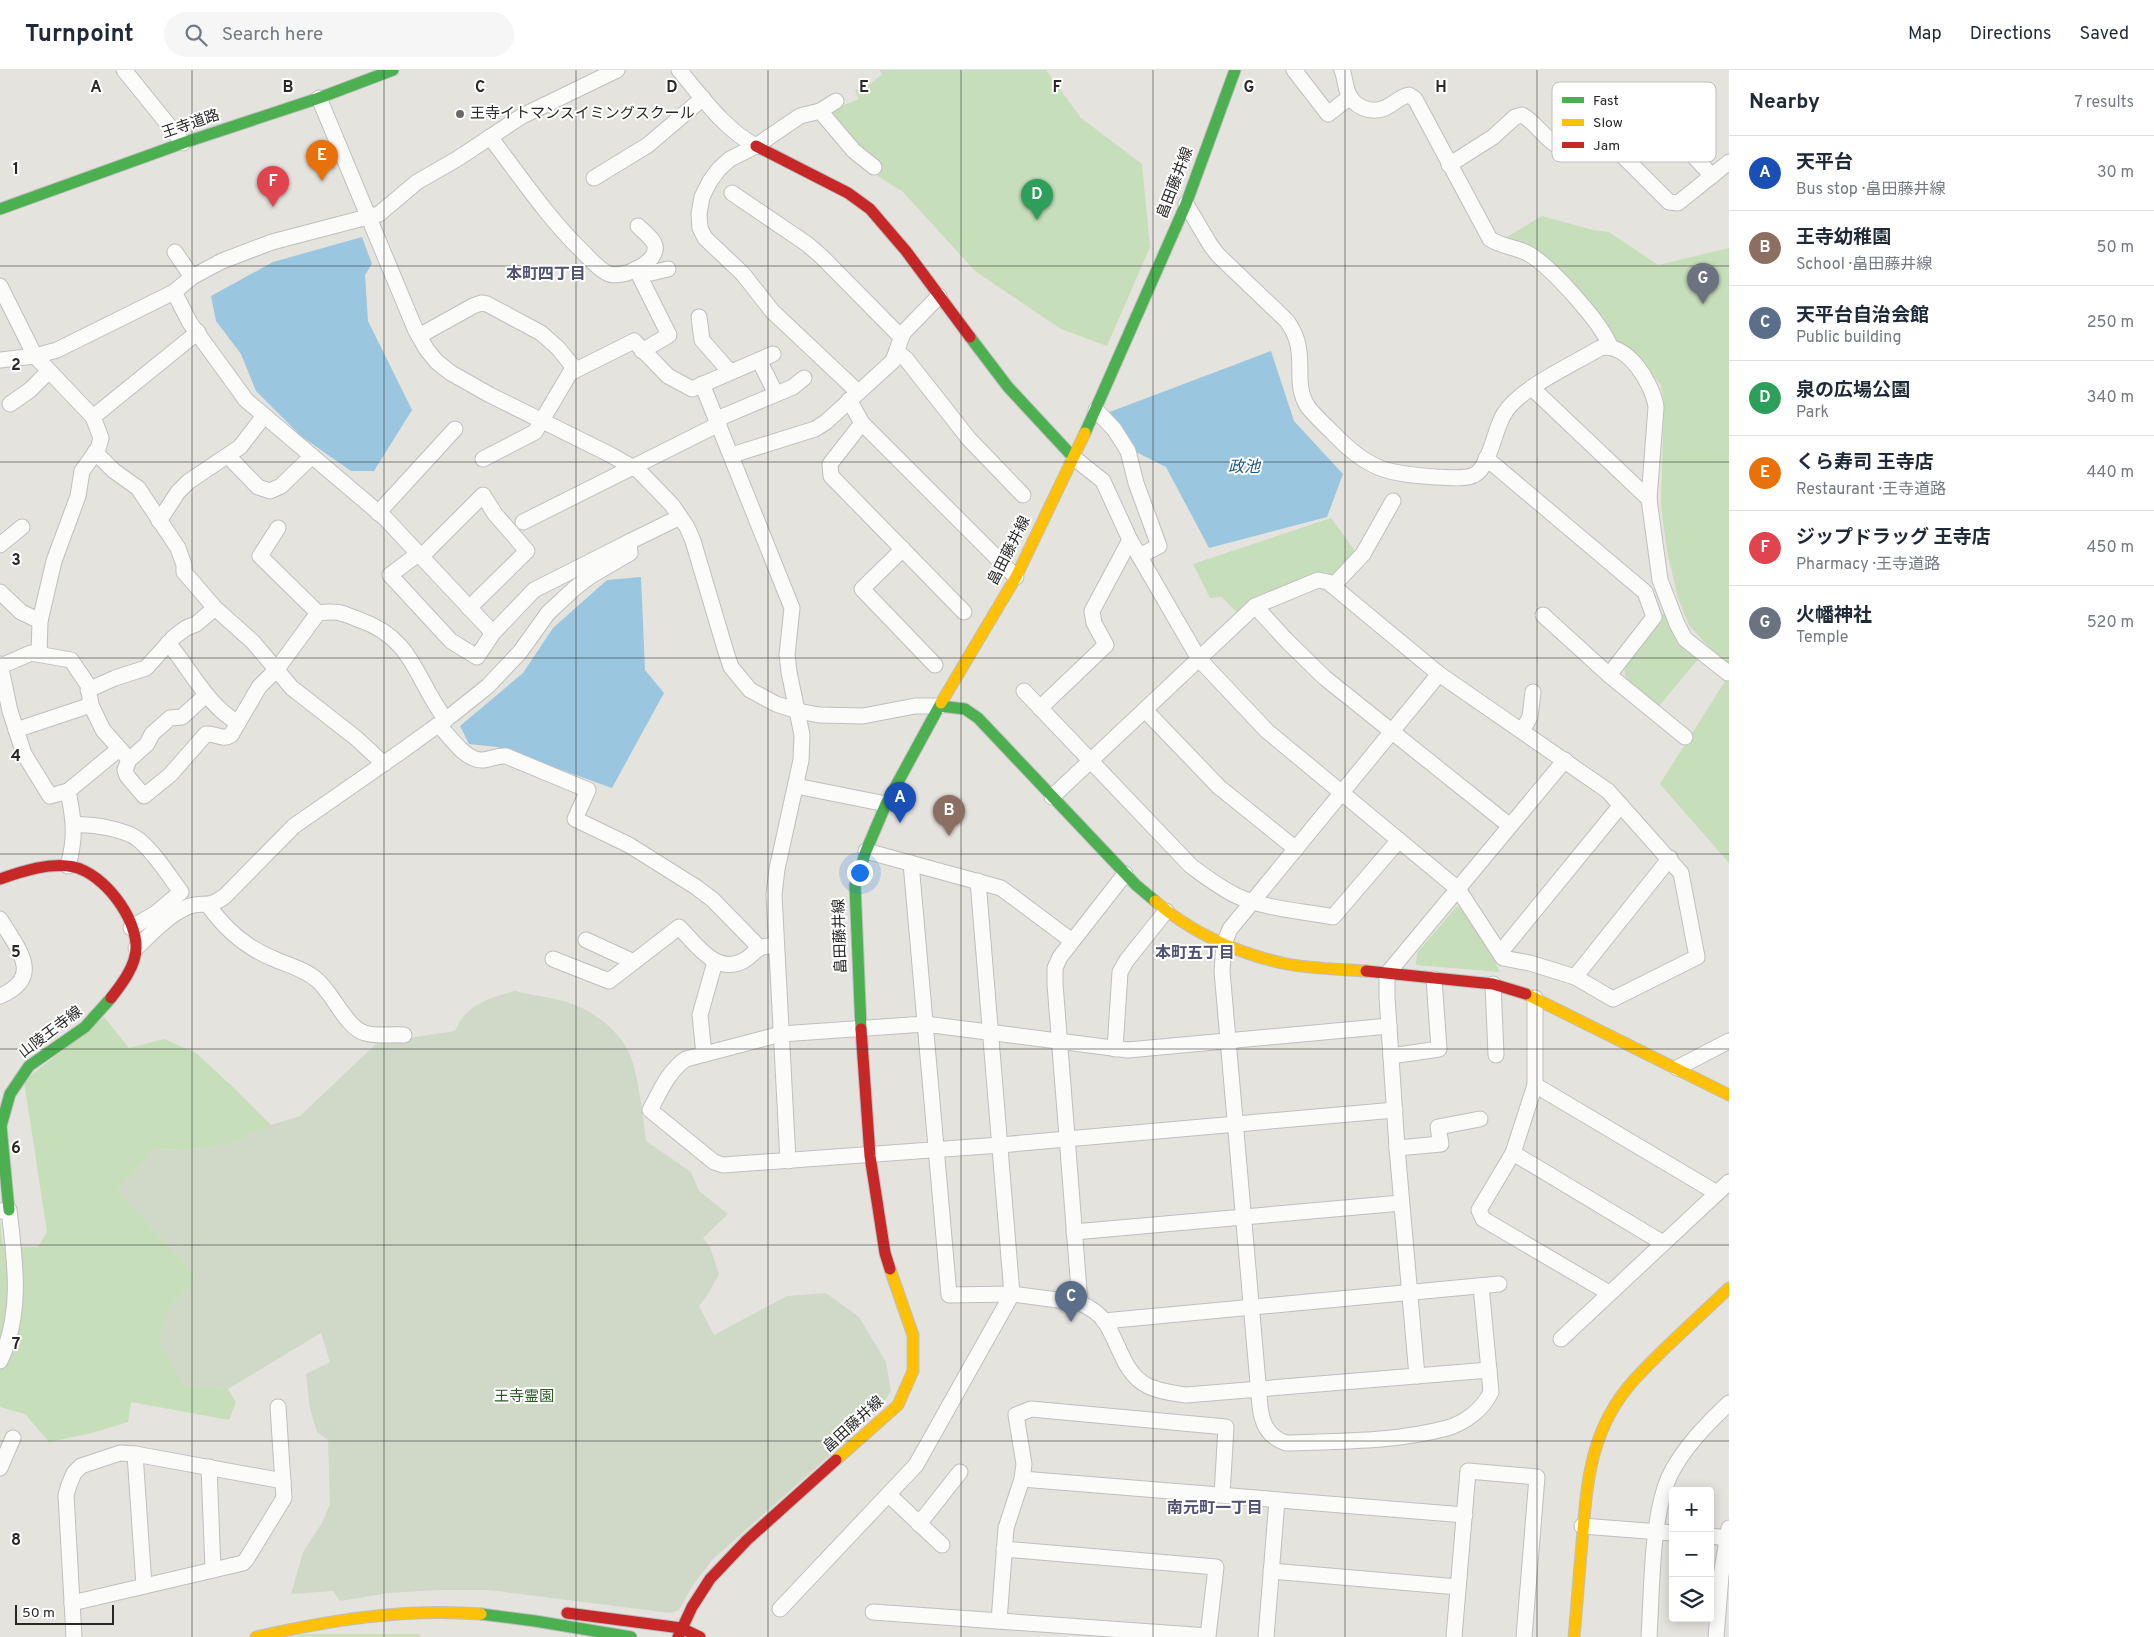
<!DOCTYPE html>
<html lang="en">
<head>
<meta charset="utf-8">
<style>
	body { margin:0; font-family:Overpass,"Noto Sans JP",sans-serif; background:#f6f6f7; color:#1f2937 }
	.controls { position:absolute; right:15px; bottom:15px; display:grid; overflow:hidden; border-radius:5px; box-shadow:0 2px 12px #0003 }
	.controls button { width:45px; height:45px; display:grid; place-items:center; padding:0; border:0; border-bottom:1px solid #e0e1e3; background:#fff; color:#1f2937; font:25px sans-serif }
	.scale { position:absolute; left:15px; bottom:12px; width:99px; box-sizing:border-box; padding-left:5px; border:2px solid #282828; border-top:0; font-size:14px; line-height:18px; white-space:nowrap; color:#282828; -webkit-text-stroke:4px #fff; paint-order:stroke }
	.you { position:absolute; left:859px; top:802px; width:18px; height:18px; margin:-12px; border:4px solid #fff; border-radius:50%; background:#1a73e8; box-shadow:0 0 0 8px #1a73e833 }
	.badge { display:grid; place-items:center; width:32px; height:32px; border-radius:50%; background:#6a6968; color:#fff; font-size:16px; font-weight:700 }
	.pin { position:absolute; translate:-50% -41px; filter:drop-shadow(0 1px 2px #0008) }
	.pin::after { content:''; position:absolute; top:26px; width:18px; height:15px; background:inherit; clip-path:polygon(0 0,100% 0,50% 100%) }
	.list { margin:0; padding:0; list-style:none }
	h2 { display:flex; justify-content:space-between; align-items:center; height:65px; margin:0; padding:0 20px; font-size:21px }
	h2 small { font-size:16px; font-weight:400; color:#747a83 }
	.list li { display:grid; grid-template-columns:32px 1fr auto; gap:15px; align-items:center; box-sizing:border-box; height:75px; padding:0 20px; border-top:1px solid #e0e1e3 }
	.list b { display:block; font-size:19px; white-space:nowrap }
	.list p { margin:0; font-size:16px; white-space:nowrap; color:#747a83 }
	.list em { font-size:16px; font-style:normal; color:#747a83 }
	.icon { flex:none; width:28px; height:28px; fill:none; stroke:currentColor; stroke-width:2; stroke-linecap:round; stroke-linejoin:round }
	.map { position:relative; flex:none; width:1729px; height:1567px; overflow:hidden }
	header { display:flex; align-items:center; gap:30px; box-sizing:border-box; height:70px; padding:0 25px; background:#fff; border-bottom:1px solid #e0e1e3 }
	header strong { font-size:24px }
	nav { display:flex; gap:28px; margin-inline-start:auto; font-size:18px }
	.search { width:350px; height:45px; background:#f6f6f7; display:flex; align-items:center; gap:12px; box-sizing:border-box; padding:0 18px; border-radius:28px; color:#747a83; font-size:19px }
	main { display:flex }
	aside { flex:1; background:#fff }
	.map>svg:first-child { display:block }
	.green { fill:#c6deba }
	.cemetery { fill:#d0d9c7 }
	.pitch { fill:#cee1b9 }
	.water { fill:#9ac7df }
	.lines { fill:none; stroke-linecap:round; stroke-linejoin:round }
	.street-casing { stroke:#bfbfbf; stroke-width:17 }
	.fast-casing { stroke:#bfbfbf; stroke-width:13 }
	.slow-casing { stroke:#bfbfbf; stroke-width:13 }
	.jam-casing { stroke:#bfbfbf; stroke-width:13 }
	.street { stroke:#fbfbfa; stroke-width:15 }
	.fast { stroke:#4caf50; stroke-width:11 }
	.slow { stroke:#ffc107; stroke-width:11 }
	.jam { stroke:#c62828; stroke-width:11 }
	.grid { fill:none; stroke:#282828; stroke-width:1; stroke-opacity:0.55 }
	.poi-dot { fill:#6a6968; stroke:#fff; stroke-width:2 }
	.labels { text-anchor:middle; dominant-baseline:central; stroke-width:4; stroke-linejoin:round; paint-order:stroke }
	.poi-label { font-size:15px; fill:#282828; stroke:#fff; text-anchor:start }
	.street-label { font-size:15px; fill:#282828; stroke:#fff }
	.park-label { font-size:15px; fill:#295b22; stroke:#fff }
	.neighbourhood-label { font-size:16px; font-weight:bold; fill:#4e5172; stroke:#fff }
	.water-label { font-size:16px; font-style:italic; fill:#1d5986; stroke:#fff }
	.key { fill:#fff; stroke:#bebebe; stroke-width:1 }
	.key-label { font-size:14px; fill:#282828 }
	.grid-label { font-size:16px; text-anchor:middle; font-weight:bold; fill:#282828; stroke:#fff; stroke-width:4; stroke-linejoin:round; paint-order:stroke }
</style>
</head>
<body>
<header>
<strong>Turnpoint</strong>
<div class="search"><svg class="icon" aria-label="search" viewBox="0 0 24 24"><circle cx="10" cy="10" r="6"/><path d="M15 15l6 6"/></svg>Search here</div>
<nav><a>Map</a><a>Directions</a><a>Saved</a></nav>
</header>
<main>
<div class="map">
<svg width="1729" height="1567" viewBox="0 0 1729 1567">
	<rect width="100%" height="100%" fill="#e5e3de"/>
	<g class="green">
		<polygon points="879,0 1046,0 1081,48 1142,94 1150,177 1107,276 1061,259 975,201 903,122 871,102 857,77 827,42 859,29 855,20 867,17 882,4"/>
		<polygon points="1542,146 1593,160 1609,162 1658,195 1729,178 1729,597 1713,582 1689,555 1678,528 1667,481 1661,435 1664,332 1661,315 1643,294 1622,274 1614,270 1606,253 1592,235 1547,191 1500,171"/>
		<polygon points="1331,448 1358,485 1337,510 1326,502 1257,526 1239,545 1222,527 1210,528 1193,494"/>
		<polygon points="1665,541 1700,587 1658,637 1626,612 1624,597"/>
		<polygon points="1729,605 1729,793 1660,714"/>
		<polygon points="1456,837 1469,840 1500,902 1416,895 1417,883"/>
		<polygon points="104,947 129,978 164,969 196,983 235,1019 271,1055 233,1073 208,1078 155,1080 117,1120 195,1204 191,1216 168,1239 184,1316 228,1319 236,1332 229,1350 131,1332 128,1352 92,1363 49,1372 25,1344 0,1337 0,1149 3,1177 38,1177 47,1162 24,1011"/>
	</g>
	<path class="cemetery" d="M515,921C535,926 557,928 575,935C594,942 614,958 625,975C638,994 643,1047 646,1071L691,1102L699,1121L728,1144L703,1168L710,1177L719,1204L707,1226L699,1236L714,1265L787,1226L826,1223L859,1247L886,1292L891,1321L879,1340L846,1371L712,1490L693,1515L679,1540L670,1543L489,1520H439L388,1523L340,1531L333,1521L291,1524L303,1482L322,1453L330,1434L328,1370L317,1362L310,1339L306,1304L330,1292L321,1263L228,1319L184,1317L158,1271L168,1239L191,1216L195,1204L117,1120L155,1080L208,1078L233,1073L271,1055L300,1046L377,973L455,961C467,933 488,929 515,921Z"/>
	<polygon class="pitch" points="302,1564 420,1564 420,1567 294,1567"/>
	<g class="water">
		<polygon points="362,167 372,194 365,205 368,251 412,340 374,401 351,401 301,366 256,321 241,284 216,251 211,226 273,192"/>
		<polygon points="1271,281 1294,351 1343,404 1327,447 1209,478 1166,397 1134,381 1107,343"/>
		<polygon points="641,507 645,600 664,623 612,718 497,677 469,674 460,656 523,603 553,558 607,510"/>
	</g>
	<g class="lines">
		<defs>
			<g id="street">
				<polyline points="124,0 183,73"/>
				<path d="M679,0C702,27 724,59 756,76"/>
				<polyline points="1294,0 1328,44 1350,27"/>
				<path d="M1342,0C1345,7 1345,16 1348,23C1354,37 1371,44 1385,38C1394,34 1399,27 1409,25L1415,29L1490,169C1502,177 1517,177 1529,184C1551,197 1601,252 1610,276"/>
				<polyline points="319,28 416,261 427,280 437,292 451,303 490,325 611,385 639,401 672,435 687,457 693,471 726,582 731,597 750,620 776,634 798,641 819,645 863,646 915,636 940,636"/>
				<polyline points="836,31 820,41 800,46 756,76 730,89 719,99 710,111 702,127 699,144 700,158 705,168 743,204 772,241 858,322"/>
				<polyline points="820,41 854,81 874,97"/>
				<polyline points="1676,58 1689,81 1712,106"/>
				<path d="M490,67C520,106 547,147 582,181C590,189 597,198 607,203C621,211 663,191 654,173C651,167 643,161 638,156"/>
				<path d="M1449,95L1493,67L1515,47L1522,45C1535,51 1549,75 1562,77C1579,79 1596,70 1613,76L1669,132L1678,133L1729,92"/>
				<polyline points="594,108 648,75 703,28"/>
				<polyline points="732,123 807,174 822,187 901,267"/>
				<path d="M1186,134L1211,176L1218,185L1287,251C1291,257 1295,263 1297,271C1304,294 1294,316 1308,337C1315,346 1324,354 1332,362C1367,399 1386,404 1436,407C1448,407 1463,410 1474,405C1490,397 1494,360 1504,344C1519,318 1574,294 1600,278C1627,271 1653,314 1656,337L1649,429L1660,510L1677,554L1685,569L1728,603"/>
				<polyline points="175,182 192,207"/>
				<polyline points="636,199 669,265 642,281"/>
				<polyline points="636,199 651,203 668,199"/>
				<polyline points="0,216 35,286 93,347 101,368 98,379 82,401 78,426 54,491 40,551 39,584"/>
				<polyline points="174,222 190,253 246,330 385,448 493,563"/>
				<polyline points="699,247 702,270 730,302"/>
				<polyline points="419,266 473,236 481,233 487,234 541,263 558,278 575,299"/>
				<polyline points="897,282 906,289 969,369 1023,425"/>
				<polyline points="0,290 35,286 57,280 174,222 192,207 222,191 272,172 379,144 417,112 457,89 522,46 617,0"/>
				<polyline points="759,290 776,324"/>
				<polyline points="702,314 792,538 787,585 789,602 802,665 801,690 777,799 774,825 788,1091"/>
				<polyline points="1532,318 1649,429"/>
				<polyline points="849,330 862,353 1016,507"/>
				<polyline points="10,334 30,320 48,302"/>
				<polyline points="1096,340 1114,359 1128,381 1136,413 1159,476 1139,486"/>
				<polyline points="93,347 198,262"/>
				<polyline points="717,349 793,317 804,308"/>
				<polyline points="862,353 830,394 831,406 964,542"/>
				<polyline points="95,382 114,401 138,418 178,478 184,495 184,502 215,538 253,572 292,618 356,668 384,694"/>
				<polyline points="732,385 815,359 826,352 893,291 903,263 939,226"/>
				<polyline points="228,386 258,417 270,421 281,416 312,386"/>
				<polyline points="1486,388 1645,522 1654,547 1609,605"/>
				<polyline points="483,389 535,362 570,303 634,271 668,306 692,319 773,284"/>
				<polyline points="378,443 455,359"/>
				<polyline points="159,451 178,422 188,412 240,377 264,346"/>
				<polyline points="523,452 719,354"/>
				<polyline points="278,458 260,486 318,543"/>
				<polyline points="0,475 22,457"/>
				<polyline points="903,479 862,519 935,595"/>
				<polyline points="418,484 390,505 451,571 477,587 493,563 534,520 629,472"/>
				<polyline points="421,487 483,425 495,444 527,481 469,538"/>
				<polyline points="1333,516 1363,484 1393,431"/>
				<polyline points="0,522 21,542 40,551"/>
				<polyline points="1255,536 1288,572 1325,608 1510,756"/>
				<polyline points="1543,545 1609,605 1685,667"/>
				<path d="M168,573C191,600 207,635 238,653"/>
				<polyline points="0,594 10,641 24,684 50,726 68,721 119,679"/>
				<polyline points="1,596 31,583 71,590 88,615 91,635 103,660 126,686"/>
				<path d="M1439,604L1230,859L1224,874L1222,901L1260,1336C1262,1354 1268,1367 1286,1373C1340,1371 1395,1372 1447,1358C1465,1353 1483,1339 1491,1322L1481,1216"/>
				<polyline points="88,620 115,608 146,598 174,567 186,558 196,554 215,538"/>
				<path d="M1024,621L1191,796C1206,807 1220,818 1237,826C1266,839 1302,841 1333,847L1399,770"/>
				<path d="M206,625L182,647L170,648L152,664L147,674L129,690L125,700L127,706L144,726L170,705L206,664C216,663 222,671 231,665L259,617L277,599L318,543C337,540 342,543 360,550C414,569 415,609 446,650"/>
				<polyline points="1040,638 1106,575 1094,553 1092,541 1130,470"/>
				<polyline points="1145,640 1219,717 1296,779"/>
				<path d="M439,655C450,667 465,690 482,690C490,690 497,685 506,686L588,720L575,749L629,775L696,817L713,830L759,877"/>
				<polyline points="16,660 91,635"/>
				<polyline points="1522,661 1530,647 1533,622"/>
				<polyline points="796,716 886,734"/>
				<polyline points="1052,727 1255,536 1318,510 1328,512 1439,604 1608,721 1681,803 1697,887 1613,929 1575,907 1530,893 1503,888 1458,819 1267,661 1199,589 1130,470 1103,411 1073,387"/>
				<path d="M75,755C92,754 126,759 139,770C156,784 168,805 181,822L156,843L131,858"/>
				<polyline points="866,781 1001,818 1072,871"/>
				<path d="M911,793L949,1225L1012,1224L1080,1233C1089,1237 1099,1243 1105,1252C1119,1272 1123,1304 1148,1316C1160,1322 1173,1323 1186,1325L1489,1300"/>
				<path d="M68,796C76,767 74,750 68,721"/>
				<path d="M208,835C225,859 245,877 272,888C287,895 305,899 317,910C333,923 346,958 365,963C377,967 392,964 404,965"/>
				<path d="M0,849C17,878 45,907 0,926"/>
				<polyline points="586,870 634,892"/>
				<path d="M136,878C151,864 166,847 185,838C201,830 207,840 225,826L294,756L399,683L453,644L488,616L520,582L548,543L575,518L589,507L630,483L629,472L680,447"/>
				<polyline points="1500,883 1621,735"/>
				<path d="M553,889L609,911L679,857C696,874 716,905 743,891C755,885 754,877 769,876"/>
				<polyline points="1575,907 1670,788"/>
				<polyline points="1493,914 1496,985"/>
				<polyline points="1535,928 1535,1015 1513,1083 1479,1140 1483,1149 1609,1223"/>
				<path d="M1389,956L1128,980L925,954L781,964L686,989C668,1001 660,1022 650,1040L714,1092L723,1095L1000,1075L1395,1040"/>
				<polyline points="1115,979 1120,902 1127,890 1166,841"/>
				<polyline points="704,984 700,945 715,892"/>
				<polyline points="1391,986 1439,979 1434,909"/>
				<polyline points="1677,998 1729,971"/>
				<polyline points="1535,1015 1717,1123"/>
				<polyline points="1397,1078 1441,1074 1438,1057 1480,1049"/>
				<polyline points="1513,1083 1663,1173"/>
				<path d="M0,1141L9,1140C15,1191 23,1243 0,1291"/>
				<polyline points="1074,1162 1401,1133"/>
				<polyline points="1080,1233 1055,914 1055,898 1060,887 1125,804"/>
				<polyline points="1104,1251 1499,1214"/>
				<polyline points="1561,1269 1729,1112"/>
				<polyline points="1417,1306 1397,1078 1387,927 1387,904 1565,690"/>
				<polyline points="135,1384 144,1516"/>
				<polyline points="209,1397 213,1500"/>
				<polyline points="0,1398 13,1368"/>
				<polyline points="1022,1409 1465,1445"/>
				<polyline points="889,1425 942,1475"/>
				<polyline points="919,1454 960,1402"/>
				<polyline points="1582,1456 1673,1463"/>
				<polyline points="1710,1466 1729,1468"/>
				<polyline points="1271,1501 1458,1517"/>
				<polyline points="72,1533 243,1493 246,1490 284,1428 278,1337"/>
				<polyline points="780,1539 916,1395 1012,1224 978,811"/>
				<polyline points="873,1542 1208,1566 1216,1497 1004,1479"/>
				<polyline points="999,1551 1006,1458 1022,1409 1024,1394 1016,1345 1031,1339 1226,1357 1222,1425"/>
				<polyline points="74,1567 66,1425 69,1415 74,1403 81,1396 120,1383 135,1384 283,1411"/>
				<polyline points="1266,1567 1277,1430"/>
				<polyline points="1454,1567 1468,1401 1537,1407 1524,1567"/>
				<path d="M1649,1567C1652,1521 1651,1448 1669,1407C1683,1378 1706,1355 1729,1333"/>
				<polyline points="1716,1567 1721,1506 1729,1458"/>
			</g>
			<g id="fast">
				<polyline points="0,139 183,73 319,28 393,0"/>
				<polyline points="970,267 1008,317 1073,387"/>
				<polyline points="1085,363 1186,134 1235,0"/>
				<polyline points="940,636 965,639 978,648 1136,815 1155,831"/>
				<polyline points="861,959 855,815 866,781 886,734 941,633"/>
				<polyline points="9,1140 1,1056 10,1024 29,996 85,957 111,928"/>
				<polyline points="481,1544 535,1551 631,1567"/>
			</g>
			<g id="slow">
				<polyline points="941,633 1016,507 1085,363"/>
				<path d="M1155,831C1190,862 1237,883 1282,893C1309,899 1339,899 1366,901"/>
				<polyline points="1526,924 1729,1025"/>
				<polyline points="836,1390 898,1335 913,1301 913,1265 890,1199"/>
				<path d="M256,1567C330,1550 405,1538 481,1544"/>
				<path d="M1574,1567C1577,1536 1579,1504 1582,1473C1587,1411 1590,1359 1634,1310C1663,1278 1698,1248 1729,1218"/>
			</g>
			<g id="jam">
				<polyline points="756,76 848,123 870,139 906,181 970,267"/>
				<path d="M0,809C23,801 50,792 74,797C104,804 137,848 136,878C136,896 121,915 111,928"/>
				<polyline points="1366,901 1493,914 1526,924"/>
				<polyline points="861,959 870,1086 885,1183 890,1199"/>
				<polyline points="567,1543 681,1558 700,1567"/>
				<polyline points="678,1567 692,1537 710,1509 747,1470 836,1390"/>
			</g>
		</defs>
		<use href="#street" class="street-casing"/>
		<use href="#fast" class="fast-casing"/>
		<use href="#slow" class="slow-casing"/>
		<use href="#jam" class="jam-casing"/>
		<use href="#street" class="street"/>
		<use href="#fast" class="fast"/>
		<use href="#slow" class="slow"/>
		<use href="#jam" class="jam"/>
	</g>
	<path class="grid" d="M192,0V1567M384,0V1567M576,0V1567M768,0V1567M961,0V1567M1153,0V1567M1345,0V1567M1537,0V1567M0,196H1729M0,392H1729M0,588H1729M0,784H1729M0,979H1729M0,1175H1729M0,1371H1729"/>
	<circle class="poi-dot" cx="460" cy="44" r="5"/>
	<g class="labels">
		<g class="poi-label">
			<text x="470" y="44">王寺イトマンスイミングスクール</text>
		</g>
		<g class="street-label">
			<text transform="translate(191 55) rotate(-19)">王寺道路</text>
			<text transform="translate(1176 113) rotate(-69)">畠田藤井線</text>
			<text transform="translate(1010 481) rotate(-63)">畠田藤井線</text>
			<text transform="translate(841 866) rotate(-92)">畠田藤井線</text>
			<text transform="translate(51 963) rotate(-37)">山陵王寺線</text>
			<text transform="translate(854 1355) rotate(-42)">畠田藤井線</text>
		</g>
		<g class="park-label">
			<text x="524" y="1327">王寺霊園</text>
		</g>
		<g class="neighbourhood-label">
			<text x="546" y="205">本町四丁目</text>
			<text x="1195" y="884">本町五丁目</text>
			<text x="1215" y="1439">南元町一丁目</text>
		</g>
		<g class="water-label">
			<text x="1244" y="398">政池</text>
		</g>
	</g>
	<rect x="1552" y="12" width="164" height="80" rx="8" class="key"/>
	<rect x="1562" y="27" width="22" height="6" fill="#4caf50"/>
	<rect x="1562" y="49" width="22" height="7" fill="#ffc107"/>
	<rect x="1562" y="72" width="22" height="6" fill="#c62828"/>
	<g class="key-label">
		<text x="1593" y="35">Fast</text>
		<text x="1593" y="57">Slow</text>
		<text x="1593" y="80">Jam</text>
	</g>
	<g class="grid-label">
		<text x="96" y="22">A</text>
		<text x="288" y="22">B</text>
		<text x="480" y="22">C</text>
		<text x="672" y="22">D</text>
		<text x="864" y="22">E</text>
		<text x="1057" y="22">F</text>
		<text x="1249" y="22">G</text>
		<text x="1441" y="22">H</text>
		<text x="16" y="104">1</text>
		<text x="16" y="300">2</text>
		<text x="16" y="495">3</text>
		<text x="16" y="691">4</text>
		<text x="16" y="887">5</text>
		<text x="16" y="1083">6</text>
		<text x="16" y="1279">7</text>
		<text x="16" y="1475">8</text>
	</g>
</svg>
<div class="controls">
<button>+</button>
<button>−</button>
<button><svg class="icon" aria-label="layers" viewBox="0 0 24 24"><path d="M12 4l9 5-9 5-9-5zM3 14l9 5 9-5"/></svg></button>
</div>
<div class="scale">50 m</div>
<div class="you"></div>
<div class="pin badge" style="left:900px;top:753px;background:#1a4fb4">A</div>
<div class="pin badge" style="left:949px;top:766px;background:#8d6e63">B</div>
<div class="pin badge" style="left:1071px;top:1252px;background:#5c6f8a">C</div>
<div class="pin badge" style="left:1037px;top:150px;background:#2e9e5b">D</div>
<div class="pin badge" style="left:322px;top:111px;background:#e8710a">E</div>
<div class="pin badge" style="left:273px;top:137px;background:#e0444e">F</div>
<div class="pin badge" style="left:1703px;top:234px;background:#6b7280">G</div>
</div>
<aside>
<h2>Nearby<small>7 results</small></h2>
<ul class="list">
<li><span class="badge" style="background:#1a4fb4">A</span><div><b>天平台</b><p>Bus stop · 畠田藤井線</p></div><em>30 m</em></li>
<li><span class="badge" style="background:#8d6e63">B</span><div><b>王寺幼稚園</b><p>School · 畠田藤井線</p></div><em>50 m</em></li>
<li><span class="badge" style="background:#5c6f8a">C</span><div><b>天平台自治会館</b><p>Public building</p></div><em>250 m</em></li>
<li><span class="badge" style="background:#2e9e5b">D</span><div><b>泉の広場公園</b><p>Park</p></div><em>340 m</em></li>
<li><span class="badge" style="background:#e8710a">E</span><div><b>くら寿司 王寺店</b><p>Restaurant · 王寺道路</p></div><em>440 m</em></li>
<li><span class="badge" style="background:#e0444e">F</span><div><b>ジップドラッグ 王寺店</b><p>Pharmacy · 王寺道路</p></div><em>450 m</em></li>
<li><span class="badge" style="background:#6b7280">G</span><div><b>火幡神社</b><p>Temple</p></div><em>520 m</em></li>
</ul>
</aside>
</main>
</body>
</html>
